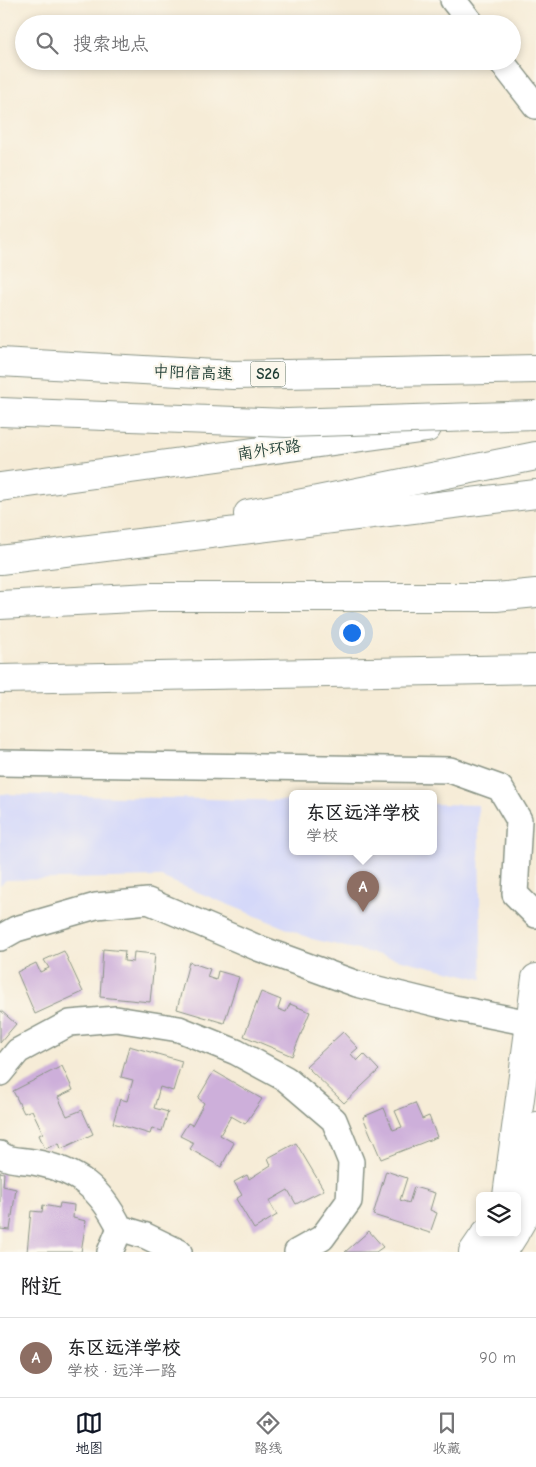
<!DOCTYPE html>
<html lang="zh">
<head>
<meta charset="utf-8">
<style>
	body { margin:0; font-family:"Comic Neue","LXGW WenKai TC",sans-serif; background:#f2f2f2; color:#202124 }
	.controls { position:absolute; right:15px; bottom:15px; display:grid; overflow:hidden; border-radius:8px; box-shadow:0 2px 8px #0003 }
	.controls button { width:45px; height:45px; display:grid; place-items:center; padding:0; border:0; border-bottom:1px solid #e0e0e0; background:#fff; color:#202124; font:25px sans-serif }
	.you { position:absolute; left:351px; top:632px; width:18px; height:18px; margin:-12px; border:4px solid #fff; border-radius:50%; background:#1a73e8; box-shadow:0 0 0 8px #1a73e833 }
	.badge { display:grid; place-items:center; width:32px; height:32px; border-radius:50%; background:#111827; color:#fff; font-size:16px; font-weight:700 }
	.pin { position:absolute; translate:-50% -41px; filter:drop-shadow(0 1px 2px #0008) }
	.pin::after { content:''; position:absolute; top:26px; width:18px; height:15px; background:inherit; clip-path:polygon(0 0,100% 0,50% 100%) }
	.popup { position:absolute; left:289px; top:790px; width:148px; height:65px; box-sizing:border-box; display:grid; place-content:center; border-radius:8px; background:#fff; filter:drop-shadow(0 1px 4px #0005); font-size:16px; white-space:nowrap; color:#757577 }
	.popup b { font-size:19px; color:#202124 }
	.popup::after { content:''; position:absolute; left:50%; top:100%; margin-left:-10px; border:10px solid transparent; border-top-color:#fff }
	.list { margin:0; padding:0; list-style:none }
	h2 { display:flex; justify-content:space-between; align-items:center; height:65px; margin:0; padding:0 20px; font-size:21px }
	h2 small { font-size:16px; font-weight:400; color:#757577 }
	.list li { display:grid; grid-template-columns:32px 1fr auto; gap:15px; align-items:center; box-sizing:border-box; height:80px; padding:0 20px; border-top:1px solid #e0e0e0 }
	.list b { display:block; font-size:19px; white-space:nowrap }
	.list p { margin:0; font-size:16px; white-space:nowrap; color:#757577 }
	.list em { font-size:16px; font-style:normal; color:#757577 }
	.icon { flex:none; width:28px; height:28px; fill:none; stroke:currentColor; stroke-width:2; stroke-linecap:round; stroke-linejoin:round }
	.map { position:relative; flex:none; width:536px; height:1252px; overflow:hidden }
	.search { position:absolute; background:#fff; box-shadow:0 2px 8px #0003; left:15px; right:15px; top:15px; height:55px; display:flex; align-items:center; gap:12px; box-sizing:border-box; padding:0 18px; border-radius:28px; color:#757577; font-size:19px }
	.sheet { height:145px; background:#fff }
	nav { display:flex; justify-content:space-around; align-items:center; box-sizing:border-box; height:70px; border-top:1px solid #e0e0e0; background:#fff; font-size:14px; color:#757577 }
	nav a { display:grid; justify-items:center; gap:2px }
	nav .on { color:#111827 }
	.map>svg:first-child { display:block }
	.built { fill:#d4d8f9 }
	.building { fill:#cdafda }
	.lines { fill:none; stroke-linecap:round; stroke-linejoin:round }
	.street-casing { stroke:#8a9486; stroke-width:28 }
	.secondary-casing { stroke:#8a9486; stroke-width:30 }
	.highway-casing { stroke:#8a9486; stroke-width:30 }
	.street { stroke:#fff; stroke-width:25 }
	.secondary { stroke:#fff; stroke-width:28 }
	.highway { stroke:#fff; stroke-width:28 }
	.highway-bridge-casing { stroke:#8a9486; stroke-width:30; stroke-linecap:butt }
	.highway-bridge { stroke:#fff; stroke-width:28 }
	.labels { text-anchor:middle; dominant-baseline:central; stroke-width:4.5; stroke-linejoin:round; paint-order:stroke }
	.shield { fill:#fbf7ec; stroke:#61756b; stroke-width:1 }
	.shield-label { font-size:15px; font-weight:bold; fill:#1f3d34 }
	.street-label { font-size:16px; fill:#1f3d34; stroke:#fbf7ec }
</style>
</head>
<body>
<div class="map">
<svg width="536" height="1252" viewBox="0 0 536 1252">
	<rect width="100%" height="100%" fill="#fbf7ec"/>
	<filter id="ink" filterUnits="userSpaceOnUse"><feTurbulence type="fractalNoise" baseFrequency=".02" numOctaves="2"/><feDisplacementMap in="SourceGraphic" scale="10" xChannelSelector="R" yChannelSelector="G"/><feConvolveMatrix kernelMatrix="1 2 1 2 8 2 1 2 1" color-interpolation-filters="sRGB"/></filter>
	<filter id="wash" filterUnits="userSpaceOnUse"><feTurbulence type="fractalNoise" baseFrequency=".0096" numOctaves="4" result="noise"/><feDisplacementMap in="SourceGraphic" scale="20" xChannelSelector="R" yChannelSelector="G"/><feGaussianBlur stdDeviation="1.12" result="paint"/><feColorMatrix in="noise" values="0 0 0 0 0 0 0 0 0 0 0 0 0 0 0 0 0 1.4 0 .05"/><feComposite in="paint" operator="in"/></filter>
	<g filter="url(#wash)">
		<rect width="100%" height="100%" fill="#f6ecd7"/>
		<polygon class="built" points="0,794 293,801 293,851 433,851 433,804 478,805 482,979 312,939 161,877 6,880 0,885"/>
		<g id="blocks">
			<g class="building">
				<polygon points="103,949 125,951 124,961 133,962 134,952 155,954 150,1002 100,997"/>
				<polygon points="64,951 83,992 35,1014 17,972 36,963 40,972 49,968 44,960"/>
				<polygon points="189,962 210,969 207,977 216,980 218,971 239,977 224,1023 177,1009"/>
				<polygon points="261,992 281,1000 278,1009 286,1012 290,1004 310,1012 292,1056 244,1036"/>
				<polygon points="0,1010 16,1024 0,1043"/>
				<polygon points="343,1032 358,1048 351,1054 357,1061 364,1054 379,1070 344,1103 306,1066"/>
				<polygon points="129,1046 182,1061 173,1091 160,1087 154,1108 168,1112 162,1131 152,1128 150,1134 113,1123 120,1099 127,1101 133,1080 121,1077"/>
				<polygon points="62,1066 73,1090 58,1097 67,1116 82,1110 93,1134 61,1149 59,1143 45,1149 39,1135 43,1133 32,1110 24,1113 13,1091"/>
				<polygon points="214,1071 262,1099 245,1124 231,1116 220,1135 234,1143 221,1167 190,1149 194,1143 180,1136 188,1123 192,1125 204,1103 198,1098"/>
				<polygon points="415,1103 422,1119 429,1116 437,1137 381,1159 363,1117 384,1108 393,1130 402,1127 395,1111"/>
				<polygon points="296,1143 324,1190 296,1204 288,1190 269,1201 277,1215 254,1229 236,1199 242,1195 234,1182 247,1175 249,1179 271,1165 268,1158"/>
				<polygon points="386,1171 407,1178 400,1200 409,1203 414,1187 435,1193 430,1210 437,1213 430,1233 373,1215"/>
				<polygon points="0,1172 4,1173 3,1186 16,1189 10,1230 0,1229"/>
				<polygon points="60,1203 74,1205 73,1218 86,1221 81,1252 27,1252 31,1211 42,1212 43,1205 59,1208"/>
				<polygon points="369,1231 383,1247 376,1252 345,1252"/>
			</g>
		</g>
	</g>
	<g filter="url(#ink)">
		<use href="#blocks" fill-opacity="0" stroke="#8a9486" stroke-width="1"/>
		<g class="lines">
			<defs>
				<g id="street">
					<polyline points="453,0 472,24"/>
					<polyline points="501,61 536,106"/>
					<polyline points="0,763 450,770 500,788 519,820 515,894 536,915"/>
					<polyline points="0,938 16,929 96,906 148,901 258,948 357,984 454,1008 530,1023"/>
					<polyline points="0,1073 18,1051 70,1023 116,1019 179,1029 236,1052 286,1079 334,1120 351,1162 349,1201 322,1238 297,1252"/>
					<path d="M0,1154C8,1161 22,1160 33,1162C78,1170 100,1188 120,1228L146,1236L179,1252"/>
					<polyline points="110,1252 120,1228"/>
				</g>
				<g id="secondary">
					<polyline points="507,1196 536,978"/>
					<polyline points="517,1229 524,1217 536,1126"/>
					<polyline points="473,1252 486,1233"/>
					<polyline points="503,1252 515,1233"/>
				</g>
				<g id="highway">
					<polyline points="0,362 233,375 536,369"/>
					<polyline points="0,487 427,428"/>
					<polyline points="248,514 536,456"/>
					<polyline points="0,560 536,494"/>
					<polyline points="0,605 151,597 496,597 536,593"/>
					<polyline points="0,679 536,669"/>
				</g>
			</defs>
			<use href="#street" class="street-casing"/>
			<use href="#secondary" class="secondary-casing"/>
			<use href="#highway" class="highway-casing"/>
			<use href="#street" class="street"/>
			<use href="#secondary" class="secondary"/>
			<use href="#highway" class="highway"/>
			<defs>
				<polyline id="highway-bridge" points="0,412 287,423 536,415"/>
			</defs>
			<use href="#highway-bridge" class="highway-bridge-casing"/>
			<use href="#highway-bridge" class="highway-bridge"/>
		</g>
	</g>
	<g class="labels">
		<rect class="shield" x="250.5" y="361.5" width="35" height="25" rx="4"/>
		<g class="shield-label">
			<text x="268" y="374">S26</text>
		</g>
		<g class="street-label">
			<text transform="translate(193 373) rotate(2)">中阳信高速</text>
			<text transform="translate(269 450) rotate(-8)">南外环路</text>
		</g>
	</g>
</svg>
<div class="controls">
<button><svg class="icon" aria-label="layers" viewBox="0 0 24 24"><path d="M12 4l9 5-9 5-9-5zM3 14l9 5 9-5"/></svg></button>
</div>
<div class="you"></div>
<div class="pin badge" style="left:363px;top:912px;background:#8d6e63">A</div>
<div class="popup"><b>东区远洋学校</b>学校</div>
<div class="search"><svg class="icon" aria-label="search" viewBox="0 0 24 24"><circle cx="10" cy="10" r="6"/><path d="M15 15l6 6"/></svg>搜索地点</div>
</div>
<section class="sheet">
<h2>附近<small></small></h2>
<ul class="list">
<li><span class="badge" style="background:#8d6e63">A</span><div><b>东区远洋学校</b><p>学校 · 远洋一路</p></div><em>90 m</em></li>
</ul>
</section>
<nav>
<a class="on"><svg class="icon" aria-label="map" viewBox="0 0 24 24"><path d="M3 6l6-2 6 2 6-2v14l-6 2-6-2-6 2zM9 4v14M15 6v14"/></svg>地图</a>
<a><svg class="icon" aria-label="directions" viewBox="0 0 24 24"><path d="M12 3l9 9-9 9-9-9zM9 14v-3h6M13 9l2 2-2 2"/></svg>路线</a>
<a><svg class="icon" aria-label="saved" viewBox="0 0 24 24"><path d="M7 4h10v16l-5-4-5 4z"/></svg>收藏</a>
</nav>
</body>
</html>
